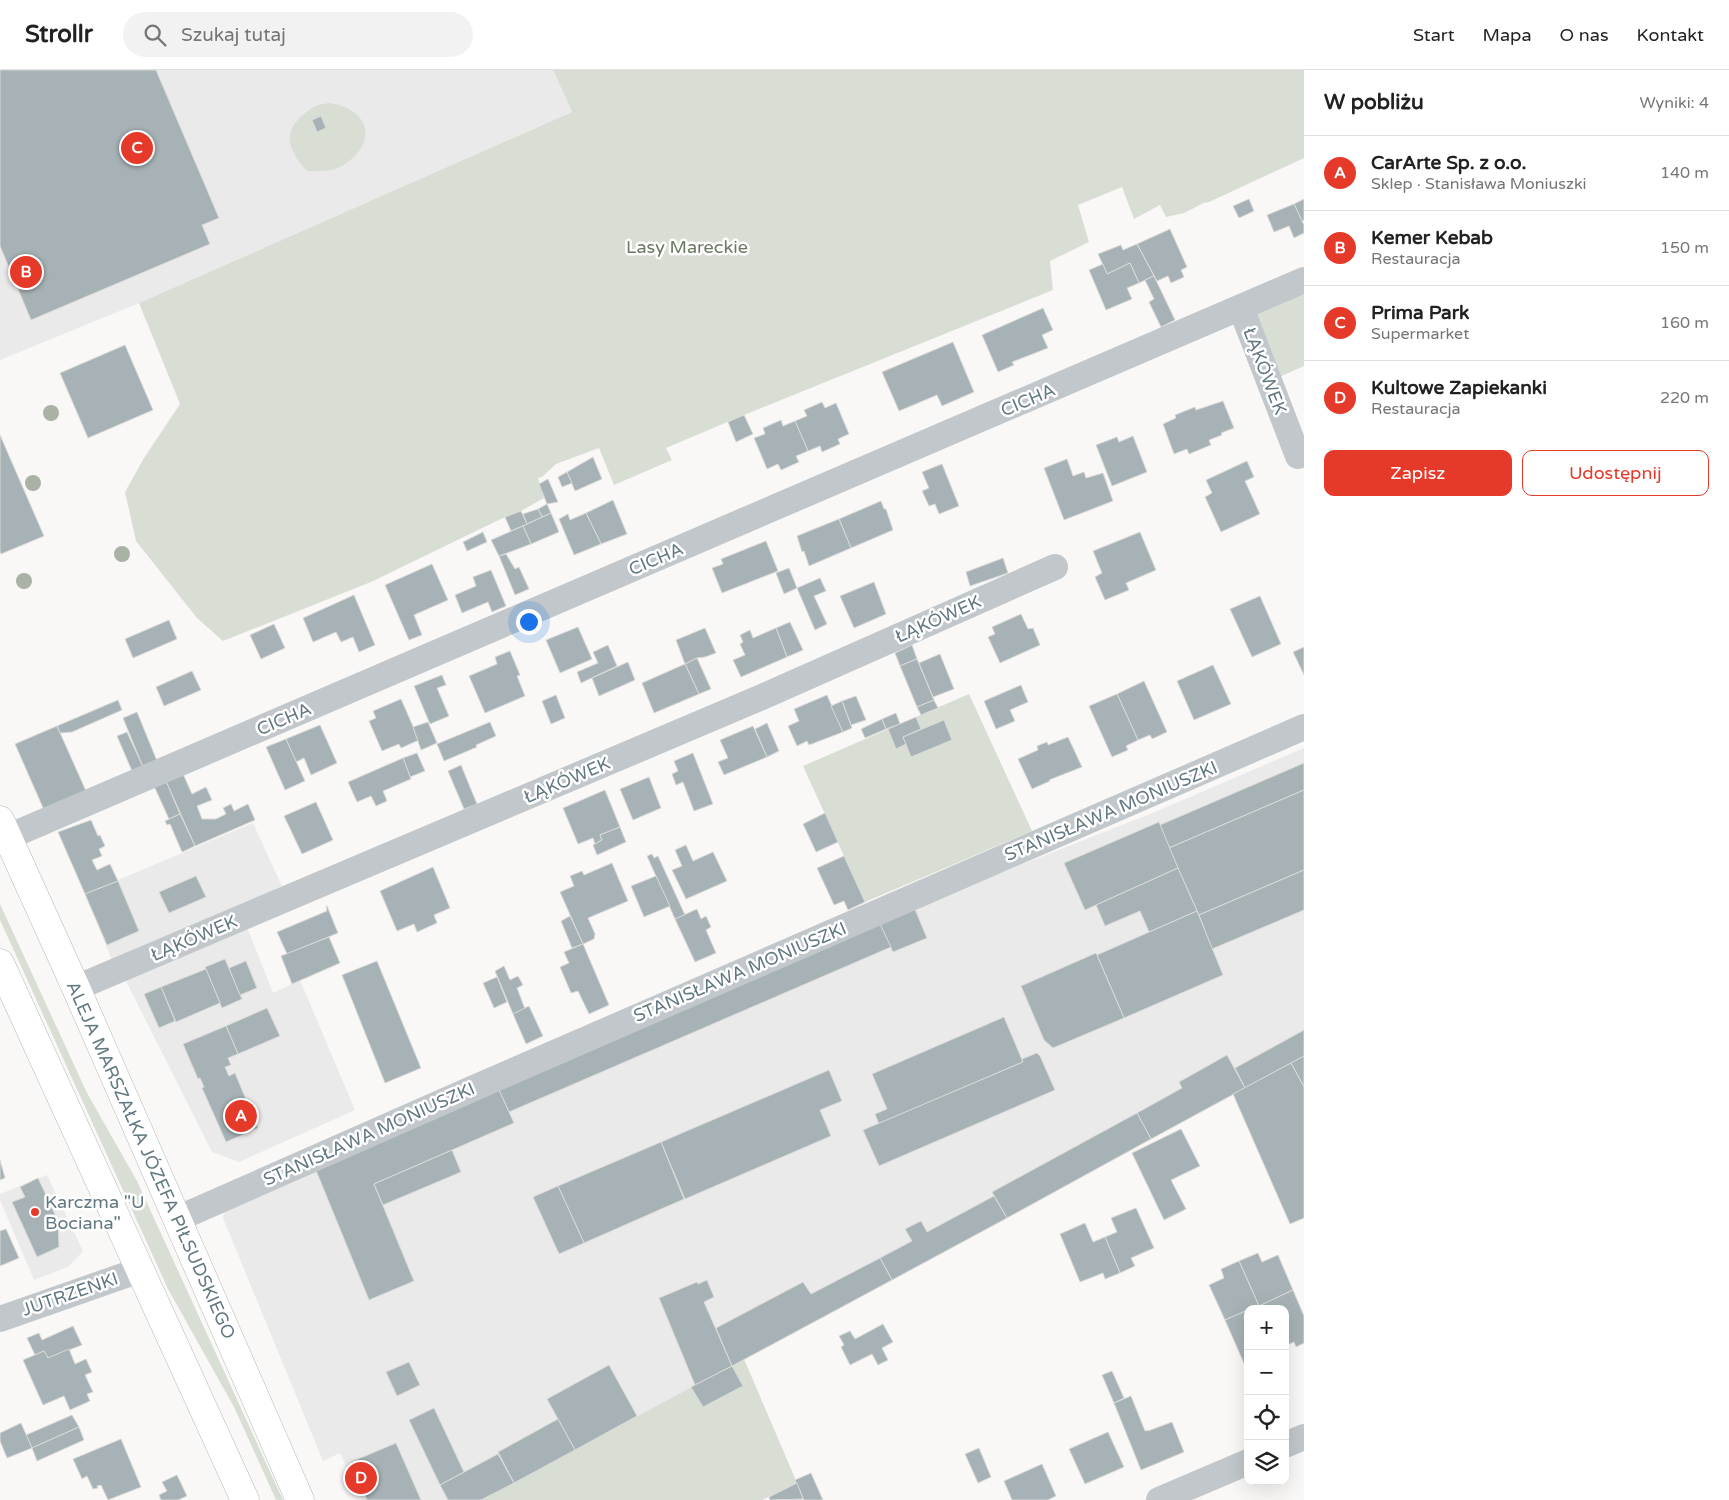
<!DOCTYPE html>
<html lang="pl">
<head>
<meta charset="utf-8">
<style>
	body { margin:0; font-family:"Varela Round",sans-serif; background:#f2f2f2; color:#222 }
	.controls { position:absolute; right:15px; bottom:15px; display:grid; overflow:hidden; border-radius:10px; box-shadow:0 5px 20px #0002 }
	.controls button { width:45px; height:45px; display:grid; place-items:center; padding:0; border:0; border-bottom:1px solid #e0e0e0; background:#fff; color:#222; font:25px sans-serif }
	.you { position:absolute; left:528px; top:551px; width:18px; height:18px; margin:-12px; border:4px solid #fff; border-radius:50%; background:#1a73e8; box-shadow:0 0 0 8px #1a73e833 }
	.badge { display:grid; place-items:center; width:32px; height:32px; border-radius:50%; background:#e5392a; color:#fff; font-size:16px; font-weight:700 }
	.pin { position:absolute; translate:-50% -50%; border:2px solid #fff; box-shadow:0 1px 5px #0006 }
	.list { margin:0; padding:0; list-style:none }
	h2 { display:flex; justify-content:space-between; align-items:center; height:65px; margin:0; padding:0 20px; font-size:21px }
	h2 small { font-size:16px; font-weight:400; color:#767676 }
	.list li { display:grid; grid-template-columns:32px 1fr auto; gap:15px; align-items:center; box-sizing:border-box; height:75px; padding:0 20px; border-top:1px solid #e0e0e0 }
	.list b { display:block; font-size:19px; white-space:nowrap }
	.list p { margin:0; font-size:16px; white-space:nowrap; color:#767676 }
	.list em { font-size:16px; font-style:normal; color:#767676 }
	.actions { display:flex; gap:10px; padding:15px 20px }
	.actions a { flex:1; padding:11px 0; border:1px solid #e5392a; border-radius:10px; text-align:center; font-size:18px; color:#e5392a }
	.actions .main { background:#e5392a; color:#fff }
	.icon { flex:none; width:28px; height:28px; fill:none; stroke:currentColor; stroke-width:2; stroke-linecap:round; stroke-linejoin:round }
	.map { position:relative; flex:none; width:1304px; height:1430px; overflow:hidden }
	header { display:flex; align-items:center; gap:30px; box-sizing:border-box; height:70px; padding:0 25px; background:#fff; border-bottom:1px solid #e0e0e0 }
	header strong { font-size:24px }
	nav { display:flex; gap:28px; margin-inline-start:auto; font-size:18px }
	.search { width:350px; height:45px; background:#f2f2f2; display:flex; align-items:center; gap:12px; box-sizing:border-box; padding:0 18px; border-radius:28px; color:#767676; font-size:19px }
	main { display:flex }
	aside { flex:1; background:#fff }
	.map>svg:first-child { display:block }
	.built { fill:#e9eae9 }
	.green { fill:#d9ded5 }
	.building { fill:#a6b2b5; stroke:#dadad8 }
	.lines { fill:none; stroke-linecap:round; stroke-linejoin:round }
	.secondary-casing { stroke:#b1babd; stroke-width:29 }
	.minor { stroke:#c1c7ca; stroke-width:26 }
	.secondary { stroke:#fff; stroke-width:28 }
	.tree { fill:#aab2a5 }
	.poi-dot { fill:#e5392a; stroke:#fff; stroke-width:2 }
	.labels { text-anchor:middle; dominant-baseline:central; stroke-width:5; stroke-linejoin:round; paint-order:stroke }
	.park-label { font-size:18px; fill:#6a7962; stroke:#fff }
	.street-label { font-size:18px; fill:#637981; stroke:#fff }
	.poi-label { font-size:18px; fill:#637981; stroke:#fff; text-anchor:start }
</style>
</head>
<body>
<header>
<strong>Strollr</strong>
<div class="search"><svg class="icon" aria-label="search" viewBox="0 0 24 24"><circle cx="10" cy="10" r="6"/><path d="M15 15l6 6"/></svg>Szukaj tutaj</div>
<nav><a>Start</a><a>Mapa</a><a>O nas</a><a>Kontakt</a></nav>
</header>
<main>
<div class="map">
<svg width="1304" height="1430" viewBox="0 0 1304 1430">
	<rect width="100%" height="100%" fill="#f9f8f6"/>
	<g class="built">
		<polygon points="0,0 553,0 572,42 139,233 0,290"/>
		<polygon points="1304,678 1304,986 892,1210 481,1430 362,1430 340,1383 323,1391 223,1148 226,1136 914,837 1155,742"/>
		<polygon points="253,753 282,816 114,895 85,824"/>
		<polygon points="247,857 273,923 300,910 355,1040 239,1092 212,1082 125,909"/>
		<polygon points="47,1105 83,1181 68,1197 34,1210 0,1130 0,1124"/>
	</g>
	<g class="green">
		<polygon points="553,0 1304,0 1304,88 1207,133 1206,132 1184,143 1166,147 1160,135 1134,149 1122,117 1078,135 1089,172 1050,191 1053,220 744,345 666,378 672,390 614,415 599,378 556,394 542,407 538,408 544,428 521,441 505,447 371,512 223,571 197,548 136,471 125,422 144,388 180,334 139,233 572,42"/>
		<path d="M330,33C337,35 346,36 352,41C377,58 364,83 342,96C331,102 319,101 307,101C291,84 280,63 303,45C314,36 315,35 330,33Z"/>
		<polygon points="1304,220 1304,296 1277,308 1249,244"/>
		<polygon points="969,624 1032,761 865,832 803,696"/>
		<polygon points="0,834 87,1023 137,1111 283,1430 276,1430 234,1337 168,1219 0,850"/>
		<polygon points="744,1289 797,1413 762,1430 481,1430"/>
	</g>
	<g class="building">
		<polygon points="0,0 156,0 219,148 202,155 210,174 31,250 0,176"/>
		<polygon points="321,46 326,58 317,62 312,50"/>
		<polygon points="1249,129 1254,141 1239,148 1233,136"/>
		<polygon points="1304,129 1304,150 1302,151 1294,134"/>
		<polygon points="1294,134 1304,155 1304,163 1294,168 1289,156 1274,162 1267,145"/>
		<polygon points="1170,159 1187,197 1181,200 1184,207 1171,213 1168,206 1157,211 1137,174"/>
		<polygon points="1137,174 1154,206 1139,213 1130,193 1107,204 1098,184 1121,175 1123,180"/>
		<polygon points="1130,193 1139,213 1127,218 1132,229 1106,240 1089,200 1103,194 1107,204"/>
		<polygon points="1154,206 1175,250 1161,257 1149,232 1154,229 1145,210"/>
		<polygon points="1043,238 1053,260 1042,265 1048,278 1012,292 1014,295 998,302 982,265"/>
		<polygon points="953,272 974,322 942,336 937,325 899,341 882,302"/>
		<polygon points="125,275 153,340 88,368 60,303"/>
		<polygon points="1223,331 1234,358 1221,363 1222,365 1209,370 1211,375 1189,384 1187,379 1174,384 1163,354 1176,348 1175,345 1195,337 1196,340"/>
		<polygon points="822,332 825,338 836,333 849,364 838,369 840,374 822,382 820,376 808,381 795,351 807,346 804,340"/>
		<polygon points="744,345 753,364 736,372 728,352"/>
		<polygon points="781,350 783,356 795,351 808,381 796,386 799,392 781,400 778,394 767,399 754,368 765,364 763,358"/>
		<polygon points="0,365 44,466 1,484 0,482"/>
		<polygon points="1133,366 1147,402 1112,416 1096,375 1117,367 1119,372"/>
		<polygon points="593,387 602,409 575,421 567,402"/>
		<polygon points="1067,389 1073,406 1084,402 1086,408 1103,403 1113,431 1064,450 1044,398"/>
		<polygon points="1247,391 1254,407 1245,411 1260,444 1221,462 1205,427 1212,423 1206,410"/>
		<polygon points="942,394 959,436 939,444 935,434 929,436 922,421 929,418 922,402"/>
		<polygon points="567,402 572,413 562,417 558,407"/>
		<polygon points="548,409 558,432 547,434 539,414"/>
		<polygon points="613,430 627,464 601,474 586,443"/>
		<polygon points="881,431 884,439 886,439 893,460 851,478 839,449"/>
		<polygon points="547,434 551,443 542,447 538,439"/>
		<polygon points="538,439 542,447 527,454 523,444"/>
		<polygon points="521,441 527,454 511,461 505,447"/>
		<polygon points="551,443 559,462 531,474 523,456"/>
		<polygon points="586,443 601,474 574,485 559,449 568,444 570,450"/>
		<polygon points="839,449 851,478 809,496 804,481 802,482 797,466"/>
		<polygon points="523,456 531,474 499,486 491,470"/>
		<polygon points="483,462 487,472 467,481 463,472"/>
		<polygon points="1140,462 1156,500 1126,513 1129,520 1105,530 1095,507 1102,503 1093,481"/>
		<polygon points="766,471 778,501 722,523 712,498 723,494 721,489"/>
		<polygon points="506,484 515,499 519,497 529,519 515,525 499,486"/>
		<polygon points="1003,488 1008,503 970,516 966,502"/>
		<polygon points="432,494 448,530 414,545 422,565 409,570 385,515"/>
		<polygon points="789,498 797,518 784,524 776,503"/>
		<polygon points="491,500 506,536 492,542 488,532 462,543 455,525 476,516 473,507"/>
		<polygon points="820,508 826,521 814,526 827,554 815,560 797,518"/>
		<polygon points="874,512 886,544 854,558 840,526"/>
		<polygon points="354,525 375,575 359,582 353,567 341,572 336,562 313,572 303,548"/>
		<polygon points="1260,526 1281,574 1252,587 1230,539"/>
		<polygon points="1021,544 1028,559 1033,558 1040,575 1000,593 988,567 995,564 992,557"/>
		<polygon points="169,550 177,569 133,588 125,569"/>
		<polygon points="790,552 803,580 787,587 776,558"/>
		<polygon points="274,554 285,578 261,589 250,565"/>
		<polygon points="578,557 592,589 560,603 546,570"/>
		<polygon points="705,558 716,583 705,587 697,588 685,594 676,570"/>
		<polygon points="776,558 787,587 741,607 733,590 745,585 740,574 743,572 740,565 750,560 753,568"/>
		<polygon points="608,575 617,596 581,613 577,602 598,593 593,582"/>
		<polygon points="912,575 917,589 900,596 895,583"/>
		<polygon points="1304,577 1304,605 1293,582"/>
		<polygon points="510,581 520,605 517,606 525,626 485,643 469,606 497,594 495,587"/>
		<polygon points="940,584 954,619 933,627 919,593"/>
		<polygon points="697,588 711,619 699,624 685,594"/>
		<polygon points="917,589 934,630 917,637 900,596"/>
		<polygon points="628,592 635,610 599,626 592,608"/>
		<polygon points="685,594 699,624 654,643 642,613"/>
		<polygon points="1213,595 1231,634 1194,650 1177,611"/>
		<polygon points="192,601 201,620 164,636 156,617"/>
		<polygon points="442,605 446,615 437,618 449,646 430,654 414,616"/>
		<polygon points="1144,611 1167,662 1152,669 1150,665 1138,670 1117,624"/>
		<polygon points="1021,615 1028,632 1010,640 1015,651 996,659 984,631"/>
		<polygon points="1117,624 1138,670 1126,676 1128,680 1112,687 1089,636"/>
		<polygon points="556,625 565,648 551,654 542,631"/>
		<polygon points="827,625 843,662 809,675 807,671 797,676 788,656 799,651 794,639"/>
		<polygon points="856,626 866,650 851,655 842,631"/>
		<polygon points="401,629 419,670 401,678 399,674 382,681 369,651 376,648 373,641"/>
		<polygon points="118,630 122,640 72,662 60,663 57,656"/>
		<polygon points="934,630 938,638 921,645 917,637"/>
		<polygon points="842,631 852,658 843,662 831,636"/>
		<polygon points="137,642 157,691 143,697 123,648"/>
		<polygon points="896,643 900,654 886,659 882,649"/>
		<polygon points="916,647 921,659 903,667 906,674 896,679 888,659"/>
		<polygon points="882,649 886,659 865,668 861,659"/>
		<polygon points="944,650 952,670 911,687 903,667"/>
		<polygon points="428,652 437,673 421,680 413,657"/>
		<polygon points="490,652 496,666 476,675 477,677 444,691 437,674"/>
		<polygon points="767,653 779,681 767,687 755,659"/>
		<polygon points="320,655 337,693 311,705 304,688 296,692 286,669"/>
		<polygon points="57,656 86,721 44,740 15,674"/>
		<polygon points="753,656 767,687 724,705 718,692 728,688 720,670"/>
		<polygon points="127,662 143,697 132,701 117,666"/>
		<polygon points="1068,667 1082,697 1049,710 1050,711 1032,719 1018,689 1038,680 1037,676 1047,672 1048,675"/>
		<polygon points="286,669 305,711 285,720 266,677"/>
		<polygon points="417,683 425,701 410,707 403,688"/>
		<polygon points="693,683 713,734 694,741 683,712 676,715 672,704 678,701 674,691"/>
		<polygon points="403,688 411,709 383,721 387,731 376,736 371,726 357,732 348,712"/>
		<polygon points="1304,693 1304,720 1169,778 1160,755"/>
		<polygon points="461,695 477,734 464,739 448,701"/>
		<polygon points="183,704 192,724 206,717 212,730 197,736 202,749 216,749 226,744 223,738 231,734 234,741 248,734 255,750 195,776 166,711"/>
		<polygon points="649,707 661,738 633,750 620,719"/>
		<polygon points="166,711 180,744 169,749 154,716"/>
		<polygon points="605,720 620,757 600,765 602,770 595,774 593,768 578,774 563,738"/>
		<polygon points="1304,720 1304,800 1199,845 1169,778"/>
		<polygon points="316,732 333,770 302,784 284,746"/>
		<polygon points="825,743 838,772 816,782 803,754"/>
		<polygon points="180,744 195,776 182,782 170,754 167,755 165,751"/>
		<polygon points="91,750 98,766 100,765 105,776 99,779 102,786 92,790 97,800 110,794 118,811 85,824 58,762"/>
		<polygon points="1159,752 1178,798 1085,840 1064,793"/>
		<polygon points="620,757 626,772 597,785 593,775 602,770 600,765"/>
		<polygon points="686,775 693,791 713,782 727,811 686,829 672,800 682,796 675,780"/>
		<polygon points="652,784 654,788 658,786 685,845 675,849 647,786"/>
		<polygon points="844,786 865,832 848,840 844,831 834,835 817,798"/>
		<polygon points="612,793 628,831 588,848 595,864 594,869 583,874 560,822 574,816 570,806 582,801 584,805"/>
		<polygon points="433,797 450,838 434,845 437,853 417,862 414,854 397,861 380,821"/>
		<polygon points="1178,798 1197,841 1149,862 1140,841 1105,856 1096,835"/>
		<polygon points="1304,800 1304,840 1212,879 1199,845"/>
		<polygon points="196,806 206,827 169,843 159,822"/>
		<polygon points="656,806 670,836 644,847 631,816"/>
		<polygon points="118,811 139,861 107,875 85,824"/>
		<polygon points="326,836 327,836 338,863 287,884 277,862 327,841"/>
		<polygon points="914,837 927,868 893,882 879,852"/>
		<polygon points="697,839 701,849 706,846 711,857 706,860 716,883 695,892 675,849"/>
		<polygon points="1197,841 1223,905 1124,948 1097,885"/>
		<polygon points="570,846 583,874 572,878 561,851"/>
		<polygon points="879,852 891,877 509,1042 499,1020"/>
		<polygon points="329,867 340,893 292,914 281,886"/>
		<polygon points="583,874 609,935 589,944 578,921 571,923 560,897 569,893 564,882"/>
		<polygon points="1096,883 1124,948 1053,978 1044,970 1021,916"/>
		<polygon points="225,889 242,929 222,938 205,897"/>
		<polygon points="246,891 257,918 240,925 229,898"/>
		<polygon points="377,891 421,998 385,1013 342,905"/>
		<polygon points="504,896 510,910 518,906 523,915 517,918 525,939 513,944 495,901"/>
		<polygon points="206,899 220,933 176,952 161,917"/>
		<polygon points="497,907 507,932 494,938 483,913"/>
		<polygon points="161,917 175,951 159,958 144,924"/>
		<polygon points="529,936 543,966 526,974 513,944"/>
		<polygon points="267,938 280,966 238,984 226,956"/>
		<polygon points="1004,947 1023,992 879,1054 875,1044 887,1039 872,1004"/>
		<polygon points="226,956 238,984 228,988 231,995 225,997 229,1006 235,1003 258,1058 226,1072 202,1018 204,1017 200,1008 198,1009 183,974"/>
		<polygon points="1304,960 1304,986 1245,1018 1235,998"/>
		<polygon points="1037,983 1040,986 1055,1020 879,1096 863,1060 1023,992 1022,989"/>
		<polygon points="1227,985 1245,1018 1151,1069 1137,1043 1182,1018 1179,1012"/>
		<polygon points="1304,986 1304,1017 1291,993"/>
		<polygon points="1291,993 1304,1017 1304,1148 1290,1154 1233,1024"/>
		<polygon points="829,1000 842,1031 820,1040 831,1066 685,1129 661,1072"/>
		<polygon points="499,1020 514,1053 374,1114 414,1211 369,1230 315,1098"/>
		<polygon points="1137,1043 1151,1069 1007,1148 992,1122"/>
		<polygon points="1181,1059 1200,1096 1171,1110 1186,1139 1164,1150 1132,1083"/>
		<polygon points="661,1072 684,1129 584,1173 558,1116"/>
		<polygon points="452,1080 461,1102 383,1135 374,1114"/>
		<polygon points="0,1090 5,1108 0,1110"/>
		<polygon points="38,1108 58,1151 59,1177 37,1187 12,1132 25,1127 20,1117"/>
		<polygon points="558,1116 584,1173 559,1184 533,1127"/>
		<polygon points="994,1126 1007,1148 892,1210 880,1188 912,1171 905,1159 921,1151 927,1162"/>
		<polygon points="1136,1138 1154,1178 1131,1188 1135,1196 1120,1203 1105,1167 1117,1162 1111,1148"/>
		<polygon points="1085,1153 1093,1172 1105,1167 1120,1203 1105,1209 1103,1203 1080,1212 1060,1164"/>
		<polygon points="6,1159 19,1188 0,1196 0,1161"/>
		<polygon points="1258,1183 1262,1192 1278,1185 1293,1220 1259,1236 1239,1191"/>
		<polygon points="880,1188 892,1210 732,1296 716,1258 803,1212 811,1224"/>
		<polygon points="1239,1191 1259,1236 1248,1239 1248,1240 1225,1250 1209,1215 1224,1208 1221,1199"/>
		<polygon points="707,1210 714,1227 704,1232 732,1296 695,1315 659,1228 697,1212 698,1214"/>
		<polygon points="1293,1220 1304,1246 1304,1273 1296,1277 1294,1272 1285,1276 1285,1239 1260,1239 1259,1236"/>
		<polygon points="1248,1240 1248,1298 1246,1298 1225,1250"/>
		<polygon points="883,1254 893,1272 882,1278 888,1290 878,1295 872,1284 850,1295 841,1277 844,1275 839,1266 850,1261 855,1269"/>
		<polygon points="73,1256 82,1275 48,1288 44,1281 35,1285 27,1268 39,1263 42,1270"/>
		<polygon points="69,1279 75,1294 86,1289 92,1302 85,1305 93,1322 87,1324 90,1331 70,1340 64,1326 43,1335 23,1290 44,1281 48,1288"/>
		<polygon points="409,1292 420,1315 397,1326 386,1302"/>
		<polygon points="609,1295 637,1346 575,1380 547,1329"/>
		<polygon points="732,1296 743,1316 703,1337 691,1317"/>
		<polygon points="1112,1301 1124,1328 1114,1333 1102,1305"/>
		<polygon points="1131,1326 1145,1361 1148,1360 1148,1361 1172,1352 1184,1382 1141,1400 1114,1333"/>
		<polygon points="434,1338 464,1402 440,1415 409,1350"/>
		<polygon points="72,1345 79,1357 32,1378 26,1365"/>
		<polygon points="558,1349 575,1380 514,1413 498,1382"/>
		<polygon points="21,1353 32,1378 7,1388 0,1371 0,1363"/>
		<polygon points="79,1357 84,1370 37,1391 32,1378"/>
		<polygon points="1108,1362 1124,1397 1085,1414 1069,1379"/>
		<polygon points="121,1369 141,1417 108,1430 101,1415 97,1416 98,1418 93,1419 87,1406 82,1409 73,1389"/>
		<polygon points="396,1373 421,1430 367,1430 351,1392"/>
		<polygon points="979,1378 991,1407 978,1413 965,1384"/>
		<polygon points="498,1384 514,1413 481,1430 448,1430 440,1415"/>
		<polygon points="1042,1394 1056,1426 1048,1430 1012,1430 1004,1411"/>
		<polygon points="811,1403 823,1430 804,1430 795,1410"/>
		<polygon points="177,1405 187,1426 178,1430 161,1430 159,1425 167,1421 162,1412"/>
		<polygon points="797,1413 803,1429 770,1430 769,1427"/>
	</g>
	<g class="lines">
		<defs>
			<g id="secondary">
				<polyline points="0,750 76,918 300,1430"/>
				<polyline points="0,893 245,1430"/>
			</g>
		</defs>
		<use href="#secondary" class="secondary-casing"/>
		<g class="minor">
			<polyline points="1241,238 1298,386 1304,384"/>
			<polyline points="8,767 1304,210"/>
			<polyline points="76,918 762,627 1055,497"/>
			<polyline points="177,1149 481,1015 1304,657"/>
			<polyline points="0,1249 140,1200"/>
			<polyline points="1285,1375 1304,1367"/>
			<polyline points="1159,1430 1248,1392"/>
		</g>
		<use href="#secondary" class="secondary"/>
	</g>
	<g class="tree">
		<circle cx="51" cy="343" r="8"/>
		<circle cx="33" cy="413" r="8"/>
		<circle cx="122" cy="484" r="8"/>
		<circle cx="24" cy="511" r="8"/>
	</g>
	<circle class="poi-dot" cx="35" cy="1142" r="5"/>
	<g class="labels">
		<g class="park-label">
			<text x="687" y="177">Lasy Mareckie</text>
		</g>
		<g class="street-label">
			<text transform="translate(1265 301) rotate(69)">ŁĄKÓWEK</text>
			<text transform="translate(1028 330) rotate(-23)">CICHA</text>
			<text transform="translate(656 489) rotate(-23)">CICHA</text>
			<text transform="translate(938 549) rotate(-24)">ŁĄKÓWEK</text>
			<text transform="translate(284 649) rotate(-23)">CICHA</text>
			<text transform="translate(567 710) rotate(-23)">ŁĄKÓWEK</text>
			<text transform="translate(1111 741) rotate(-23)">STANISŁAWA MONIUSZKI</text>
			<text transform="translate(194 868) rotate(-23)">ŁĄKÓWEK</text>
			<text transform="translate(740 902) rotate(-23)">STANISŁAWA MONIUSZKI</text>
			<text transform="translate(369 1064) rotate(-24)">STANISŁAWA MONIUSZKI</text>
			<text transform="translate(151 1090) rotate(66)">ALEJA MARSZAŁKA JÓZEFA PIŁSUDSKIEGO</text>
			<text transform="translate(70 1224) rotate(-19)">JUTRZENKI</text>
		</g>
		<g class="poi-label">
			<text x="45" y="1132">Karczma "U<tspan x="45" dy="21">Bociana"</tspan></text>
		</g>
	</g>
</svg>
<div class="controls">
<button>+</button>
<button>−</button>
<button><svg class="icon" aria-label="locate" viewBox="0 0 24 24"><circle cx="12" cy="12" r="6"/><path d="M12 2v4M12 18v4M2 12h4M18 12h4"/></svg></button>
<button><svg class="icon" aria-label="layers" viewBox="0 0 24 24"><path d="M12 4l9 5-9 5-9-5zM3 14l9 5 9-5"/></svg></button>
</div>
<div class="you"></div>
<div class="pin badge" style="left:241px;top:1046px">A</div>
<div class="pin badge" style="left:26px;top:202px">B</div>
<div class="pin badge" style="left:137px;top:78px">C</div>
<div class="pin badge" style="left:361px;top:1408px">D</div>
</div>
<aside>
<h2>W pobliżu<small>Wyniki: 4</small></h2>
<ul class="list">
<li><span class="badge">A</span><div><b>CarArte Sp. z o.o.</b><p>Sklep · Stanisława Moniuszki</p></div><em>140 m</em></li>
<li><span class="badge">B</span><div><b>Kemer Kebab</b><p>Restauracja</p></div><em>150 m</em></li>
<li><span class="badge">C</span><div><b>Prima Park</b><p>Supermarket</p></div><em>160 m</em></li>
<li><span class="badge">D</span><div><b>Kultowe Zapiekanki</b><p>Restauracja</p></div><em>220 m</em></li>
</ul>
<div class="actions"><a class="main">Zapisz</a><a>Udostępnij</a></div>
</aside>
</main>
</body>
</html>
